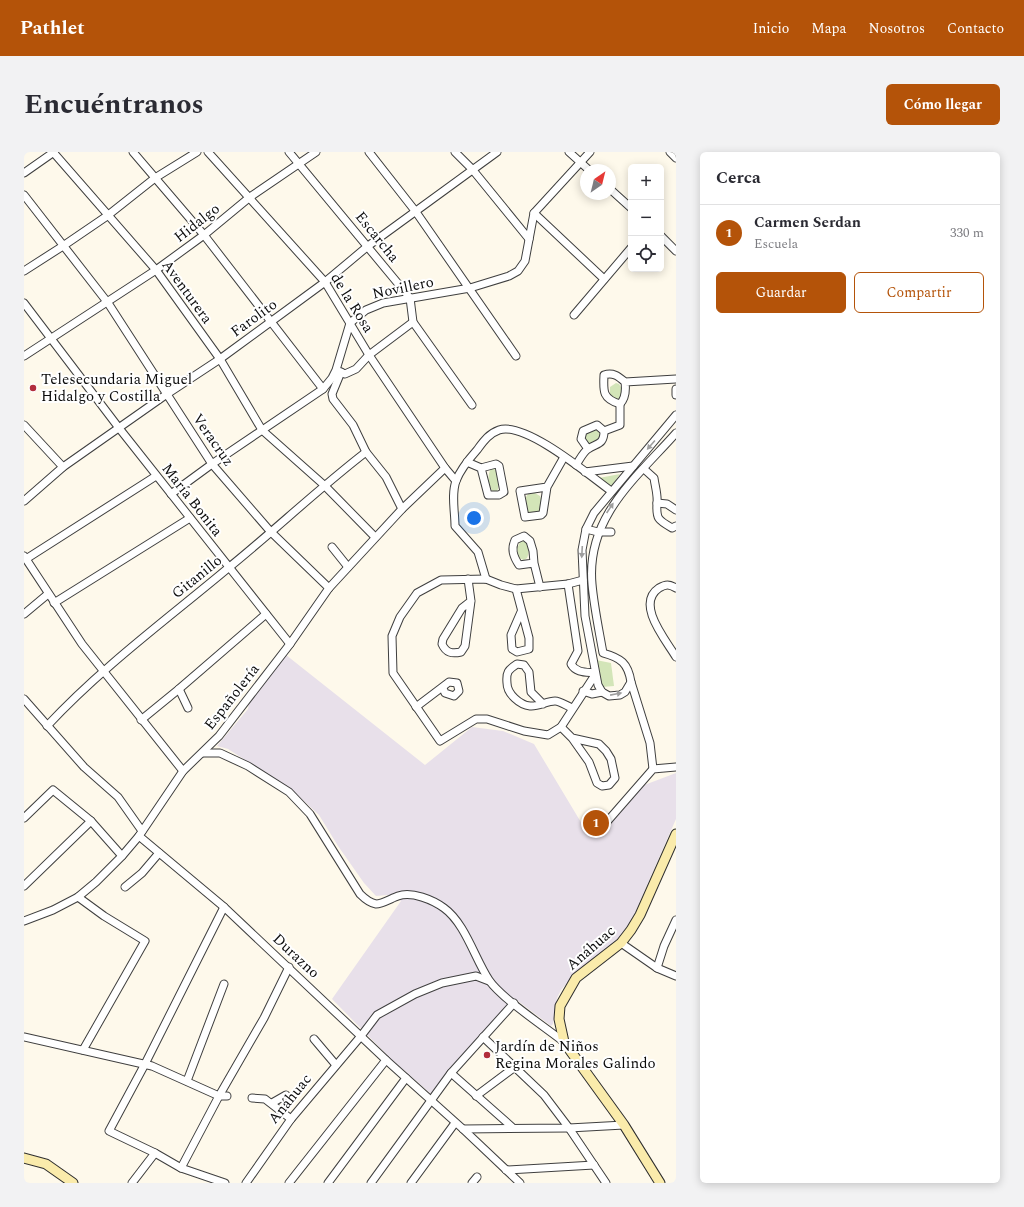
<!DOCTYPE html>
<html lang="es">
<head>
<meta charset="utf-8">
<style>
	body { margin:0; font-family:Spectral,serif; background:#f2f2f3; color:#2b2b33 }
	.controls { position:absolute; right:12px; top:12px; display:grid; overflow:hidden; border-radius:6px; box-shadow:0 2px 10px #0003 }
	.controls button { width:36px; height:36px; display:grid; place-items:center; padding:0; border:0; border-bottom:1px solid #e1e1e2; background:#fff; color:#2b2b33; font:20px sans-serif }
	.compass { position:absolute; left:556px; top:12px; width:36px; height:36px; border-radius:50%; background:#fff; box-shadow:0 2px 10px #0003; rotate:35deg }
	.you { position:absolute; left:450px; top:366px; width:14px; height:14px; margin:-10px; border:3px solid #fff; border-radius:50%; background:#1a73e8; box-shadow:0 0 0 6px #1a73e833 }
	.badge { display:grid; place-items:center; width:26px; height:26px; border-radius:50%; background:#b45309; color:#fff; font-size:13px; font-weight:700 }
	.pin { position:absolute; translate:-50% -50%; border:2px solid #fff; box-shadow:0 1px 4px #0006 }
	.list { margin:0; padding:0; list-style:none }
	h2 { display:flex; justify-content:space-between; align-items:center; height:52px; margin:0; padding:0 16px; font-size:17px }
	h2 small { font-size:13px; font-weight:400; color:#7c7c81 }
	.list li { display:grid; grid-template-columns:26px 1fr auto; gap:12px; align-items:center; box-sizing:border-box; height:56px; padding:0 16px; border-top:1px solid #e1e1e2 }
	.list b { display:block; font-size:15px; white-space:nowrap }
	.list p { margin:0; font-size:13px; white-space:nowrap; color:#7c7c81 }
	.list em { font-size:13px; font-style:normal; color:#7c7c81 }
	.actions { display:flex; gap:8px; padding:12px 16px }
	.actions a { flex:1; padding:9px 0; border:1px solid #b45309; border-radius:6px; text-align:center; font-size:14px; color:#b45309 }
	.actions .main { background:#b45309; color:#fff }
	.icon { flex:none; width:22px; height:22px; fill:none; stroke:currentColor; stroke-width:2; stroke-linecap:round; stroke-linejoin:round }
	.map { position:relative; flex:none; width:652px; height:1031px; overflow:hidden; border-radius:6px }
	header { display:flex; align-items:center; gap:24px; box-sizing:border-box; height:56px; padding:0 20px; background:#b45309; color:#fff }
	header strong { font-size:19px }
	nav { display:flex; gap:22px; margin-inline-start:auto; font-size:14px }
	.intro { display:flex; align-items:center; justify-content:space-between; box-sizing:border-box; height:96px; padding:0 24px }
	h1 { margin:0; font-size:28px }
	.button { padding:10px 18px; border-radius:6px; background:#b45309; color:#fff; font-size:14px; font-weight:700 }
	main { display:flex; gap:24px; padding:0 24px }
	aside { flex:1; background:#fff; border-radius:6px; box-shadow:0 2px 10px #0003 }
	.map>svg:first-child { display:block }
	.industrial { fill:#e8e0ea }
	.green { fill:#d3e5b8 }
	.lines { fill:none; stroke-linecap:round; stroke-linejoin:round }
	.street-casing { stroke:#3f3f3f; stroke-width:9 }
	.secondary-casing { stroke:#2e2e2e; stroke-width:11 }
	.street { stroke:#fff; stroke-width:7 }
	.secondary { stroke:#faebab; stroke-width:9 }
	.oneway { fill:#9e9e9e }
	.poi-dot { fill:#b22d3d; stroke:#fff; stroke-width:1.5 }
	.labels { text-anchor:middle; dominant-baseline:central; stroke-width:4; stroke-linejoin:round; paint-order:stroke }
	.street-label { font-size:15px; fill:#0c0c0c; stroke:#fff }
	.poi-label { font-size:15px; fill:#0c0c0c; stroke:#fff; text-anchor:start }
</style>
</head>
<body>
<header>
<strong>Pathlet</strong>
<nav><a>Inicio</a><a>Mapa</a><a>Nosotros</a><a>Contacto</a></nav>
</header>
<div class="intro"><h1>Encuéntranos</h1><a class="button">Cómo llegar</a></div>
<main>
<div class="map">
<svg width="652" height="1031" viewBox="0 0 652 1031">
	<rect width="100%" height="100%" fill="#fef9eb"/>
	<polygon class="industrial" points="257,499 401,613 448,575 479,579 510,592 561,677 573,684 585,672 615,635 652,621 652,667 606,772 594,789 543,831 537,838 533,846 529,872 527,874 494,849 407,942 366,906 308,847 377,749 363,743 352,744 340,731 314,694 295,663 269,639 204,597 193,594 224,557 225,549"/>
	<g class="green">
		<polygon points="592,231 595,232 598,237 596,250 586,244 586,235"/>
		<polygon points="575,275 578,278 575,288 566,292 563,291 560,282"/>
		<path d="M467,316H470C475,322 476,332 473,340H469C464,332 463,324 467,316Z"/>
		<polygon points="596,322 587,335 575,326"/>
		<polygon points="509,340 516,344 518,350 516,360 504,361 500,348 504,342"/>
		<path d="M499,389C506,391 506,399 503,406L500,408L495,406L493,397L496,390Z"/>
		<polygon points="572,508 587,511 590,534 578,535 573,530"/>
	</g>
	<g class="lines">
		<defs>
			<g id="street">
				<polyline points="29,0 132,118 196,207 238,278 300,333 351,385"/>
				<polyline points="109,0 180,83 299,237"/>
				<polyline points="184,0 301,130 345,203 421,316 432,329"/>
				<polyline points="265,0 386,146 389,170 448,253"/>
				<polyline points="345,0 392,60 492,204"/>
				<polyline points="431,0 448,17 505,87"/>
				<polyline points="545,0 565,18"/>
				<polyline points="646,0 652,6"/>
				<polyline points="0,21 30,0"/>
				<polyline points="586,37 607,56"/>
				<polyline points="0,43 84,151 188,312 246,379 305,436"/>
				<polyline points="510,61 580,127"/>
				<polyline points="637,84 652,99"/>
				<polyline points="0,119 39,94 83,64 131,26 173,0"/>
				<polyline points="0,151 95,276 266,492"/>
				<polyline points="550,163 607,96"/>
				<polyline points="0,204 132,118 180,83 226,45 292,0"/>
				<polyline points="314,219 321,222 332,217 345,203 389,170"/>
				<polyline points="317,220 308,242 309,247 329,273 342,300 362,325 378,357"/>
				<path d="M601,230C602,238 602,246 596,252C579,247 579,240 580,223C589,220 594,224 601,230L652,227"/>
				<polyline points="652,237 652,243"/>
				<path d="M652,263L570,361L562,377L558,398L561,464L574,533L578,540L585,544L596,543L601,540L607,530C604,511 597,506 579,501C575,478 570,455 568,432C562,365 612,326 652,281"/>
				<polyline points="0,273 39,315"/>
				<polyline points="580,279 596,273 596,252"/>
				<polyline points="443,310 457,316 472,312 475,314 480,340 475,343 464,343 457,316"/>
				<path d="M552,313C555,309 559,300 564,297C573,291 580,293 580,279L573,273L559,279L557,287L564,297"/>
				<path d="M620,317L630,326C631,334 634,343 633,351C632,367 634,368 648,376L652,374"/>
				<polyline points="561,320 609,314"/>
				<polyline points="523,335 496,339 501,365 517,363 519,361 523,335 540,305"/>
				<polyline points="147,342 188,312 299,237 308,226 312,218 326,171 342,158 359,151 446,136 485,124 494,119 501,109 510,61 566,0"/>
				<polyline points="0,349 39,315 143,242 196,207 301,130 344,94 473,0"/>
				<polyline points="633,351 643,352 652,358"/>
				<polyline points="562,377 574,380 587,380"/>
				<polyline points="308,395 324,415"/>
				<polyline points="0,404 58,492 159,619"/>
				<polyline points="2,407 132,324"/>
				<path d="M510,411L495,413C489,404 487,397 491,388L500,384L506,389L509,399L510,411L516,435"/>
				<path d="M444,427L447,449L441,494L437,500C428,502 422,501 418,492L419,487L438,456L447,449"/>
				<path d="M462,427L454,400L431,374C431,360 427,342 432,329C436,318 445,307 453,298C459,290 464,282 475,278C501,269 565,323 587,339"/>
				<polyline points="559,428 544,432 492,437 477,433 462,427 417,428 393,441 376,465 368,484 369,521 416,589 452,567 463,567 500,579 524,583 537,575 571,523"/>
				<path d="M544,432L554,499L547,512C552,521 562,520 571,521"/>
				<path d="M652,436C645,432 642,432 635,436C611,452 642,488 652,505"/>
				<polyline points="492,437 505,486 505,497 493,500 488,497 487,483 497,460"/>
				<polyline points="30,451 166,366"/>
				<polyline points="0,462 24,442"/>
				<polyline points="607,530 626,591 629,617"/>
				<polyline points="155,537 164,556"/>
				<polyline points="559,539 568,542 578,540"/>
				<polyline points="0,547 60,615 94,645 118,679"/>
				<path d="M519,552L507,540L505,520L500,513L493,512C484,518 482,520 483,531C483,542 496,553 506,554C514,555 523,549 531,549C536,549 543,554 548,556"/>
				<polyline points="392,555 425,530 433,531 435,539 430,544 421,541 419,536"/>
				<polyline points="117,568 155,537 242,462"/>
				<path d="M23,574C78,515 142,468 203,417C250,379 294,337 342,300"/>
				<polyline points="537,575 548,586 575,592 582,599 587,607 591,626 585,633 578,634 573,631 565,610 548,586"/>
				<path d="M179,601H196L224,614L265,640L286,662L336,742C340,746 346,751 352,752C358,752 368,746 374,744C388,739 409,748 420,756C441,771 451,807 465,828C477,846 521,875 540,890"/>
				<polyline points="0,666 29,638 67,669 98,704"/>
				<polyline points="574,680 629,617 652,615"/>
				<polyline points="115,684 200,755 362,908 439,977 496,1031"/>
				<polyline points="0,734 67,669"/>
				<polyline points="101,735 118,721 135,701"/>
				<polyline points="54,745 80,764 121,789 59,898"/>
				<polyline points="200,755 121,912 85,979 131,1001 157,1016 201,1031"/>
				<polyline points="0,769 29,758 54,745 72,730 98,704 115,684 159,619 195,584 266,492 305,436 378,357 421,316"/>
				<polyline points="597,791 633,816 652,824"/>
				<polyline points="633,816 640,794 652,768"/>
				<polyline points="0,885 128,914 195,944 203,944"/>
				<polyline points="459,885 520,943 545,976 582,1031"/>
				<polyline points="290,887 312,913"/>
				<polyline points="427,921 488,975"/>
				<polyline points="163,929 200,832"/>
				<polyline points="452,944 491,915"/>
				<polyline points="228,946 241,947 267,967"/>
				<polyline points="248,951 262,943"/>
				<polyline points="439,977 545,976 600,973"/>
				<polyline points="157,1016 195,944 240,866 265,815"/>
				<polyline points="482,1018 570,1013"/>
				<polyline points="108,1031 131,1001"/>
				<polyline points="222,1031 267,967 337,884 353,863 391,842 418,831 452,824 465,829"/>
				<polyline points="265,1031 362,908"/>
				<polyline points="304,1031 382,926"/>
				<polyline points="347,1031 427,921 490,851"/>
				<polyline points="387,1031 431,971"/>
				<polyline points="448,1031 453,1025"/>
			</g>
			<g id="secondary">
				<polyline points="0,1006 22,1012 49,1031"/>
				<polyline points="636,1031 600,973 540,890 535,867 536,854 552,826 597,791 607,778 616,763 652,682"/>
			</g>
		</defs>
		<use href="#street" class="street-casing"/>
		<use href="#secondary" class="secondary-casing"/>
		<use href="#street" class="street"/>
		<use href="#secondary" class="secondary"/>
	</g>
	<defs><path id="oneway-solid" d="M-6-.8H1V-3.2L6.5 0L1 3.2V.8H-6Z"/></defs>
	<g class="oneway">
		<use href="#oneway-solid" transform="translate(627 293) rotate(131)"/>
		<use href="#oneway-solid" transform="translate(586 356) rotate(-56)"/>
		<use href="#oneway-solid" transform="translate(558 400) rotate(93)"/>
		<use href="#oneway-solid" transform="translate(592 542) rotate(-11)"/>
	</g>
	<g class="poi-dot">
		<circle cx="9" cy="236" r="4"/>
		<circle cx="463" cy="903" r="4"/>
	</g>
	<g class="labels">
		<g class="street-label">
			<text transform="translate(173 71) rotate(-38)">Hidalgo</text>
			<text transform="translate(353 85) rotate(51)">Escarcha</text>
			<text transform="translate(379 136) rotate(-12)">Novillero</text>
			<text transform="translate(163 140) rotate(54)">Aventurera</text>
			<text transform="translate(328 151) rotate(58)">de la Rosa</text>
			<text transform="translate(230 166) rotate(-36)">Farolito</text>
			<text transform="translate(189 288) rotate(55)">Veracruz</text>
			<text transform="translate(168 348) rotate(52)">María Bonita</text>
			<text transform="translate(173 425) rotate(-39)">Gitanillo</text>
			<text transform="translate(208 545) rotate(-52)">Españolería</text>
			<text transform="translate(567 796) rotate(-41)">Anáhuac</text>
			<text transform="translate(272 804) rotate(43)">Durazno</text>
			<text transform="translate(266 947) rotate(-51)">Anáhuac</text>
		</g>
		<g class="poi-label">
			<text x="17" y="227">Telesecundaria Miguel<tspan x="17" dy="17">Hidalgo y Costilla</tspan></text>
			<text x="471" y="894">Jardín de Niños<tspan x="471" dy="17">Regina Morales Galindo</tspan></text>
		</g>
	</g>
</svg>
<div class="controls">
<button>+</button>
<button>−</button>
<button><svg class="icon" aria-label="locate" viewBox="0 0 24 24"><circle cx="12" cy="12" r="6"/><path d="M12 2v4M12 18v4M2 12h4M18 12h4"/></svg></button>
</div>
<svg class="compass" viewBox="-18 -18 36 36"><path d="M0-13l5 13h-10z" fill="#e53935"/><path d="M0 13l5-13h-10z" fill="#7c7c81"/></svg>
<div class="you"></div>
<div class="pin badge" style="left:572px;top:671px">1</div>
</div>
<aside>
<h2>Cerca<small></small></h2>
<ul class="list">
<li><span class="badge">1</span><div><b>Carmen Serdan</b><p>Escuela</p></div><em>330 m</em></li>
</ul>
<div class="actions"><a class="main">Guardar</a><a>Compartir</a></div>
</aside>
</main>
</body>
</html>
